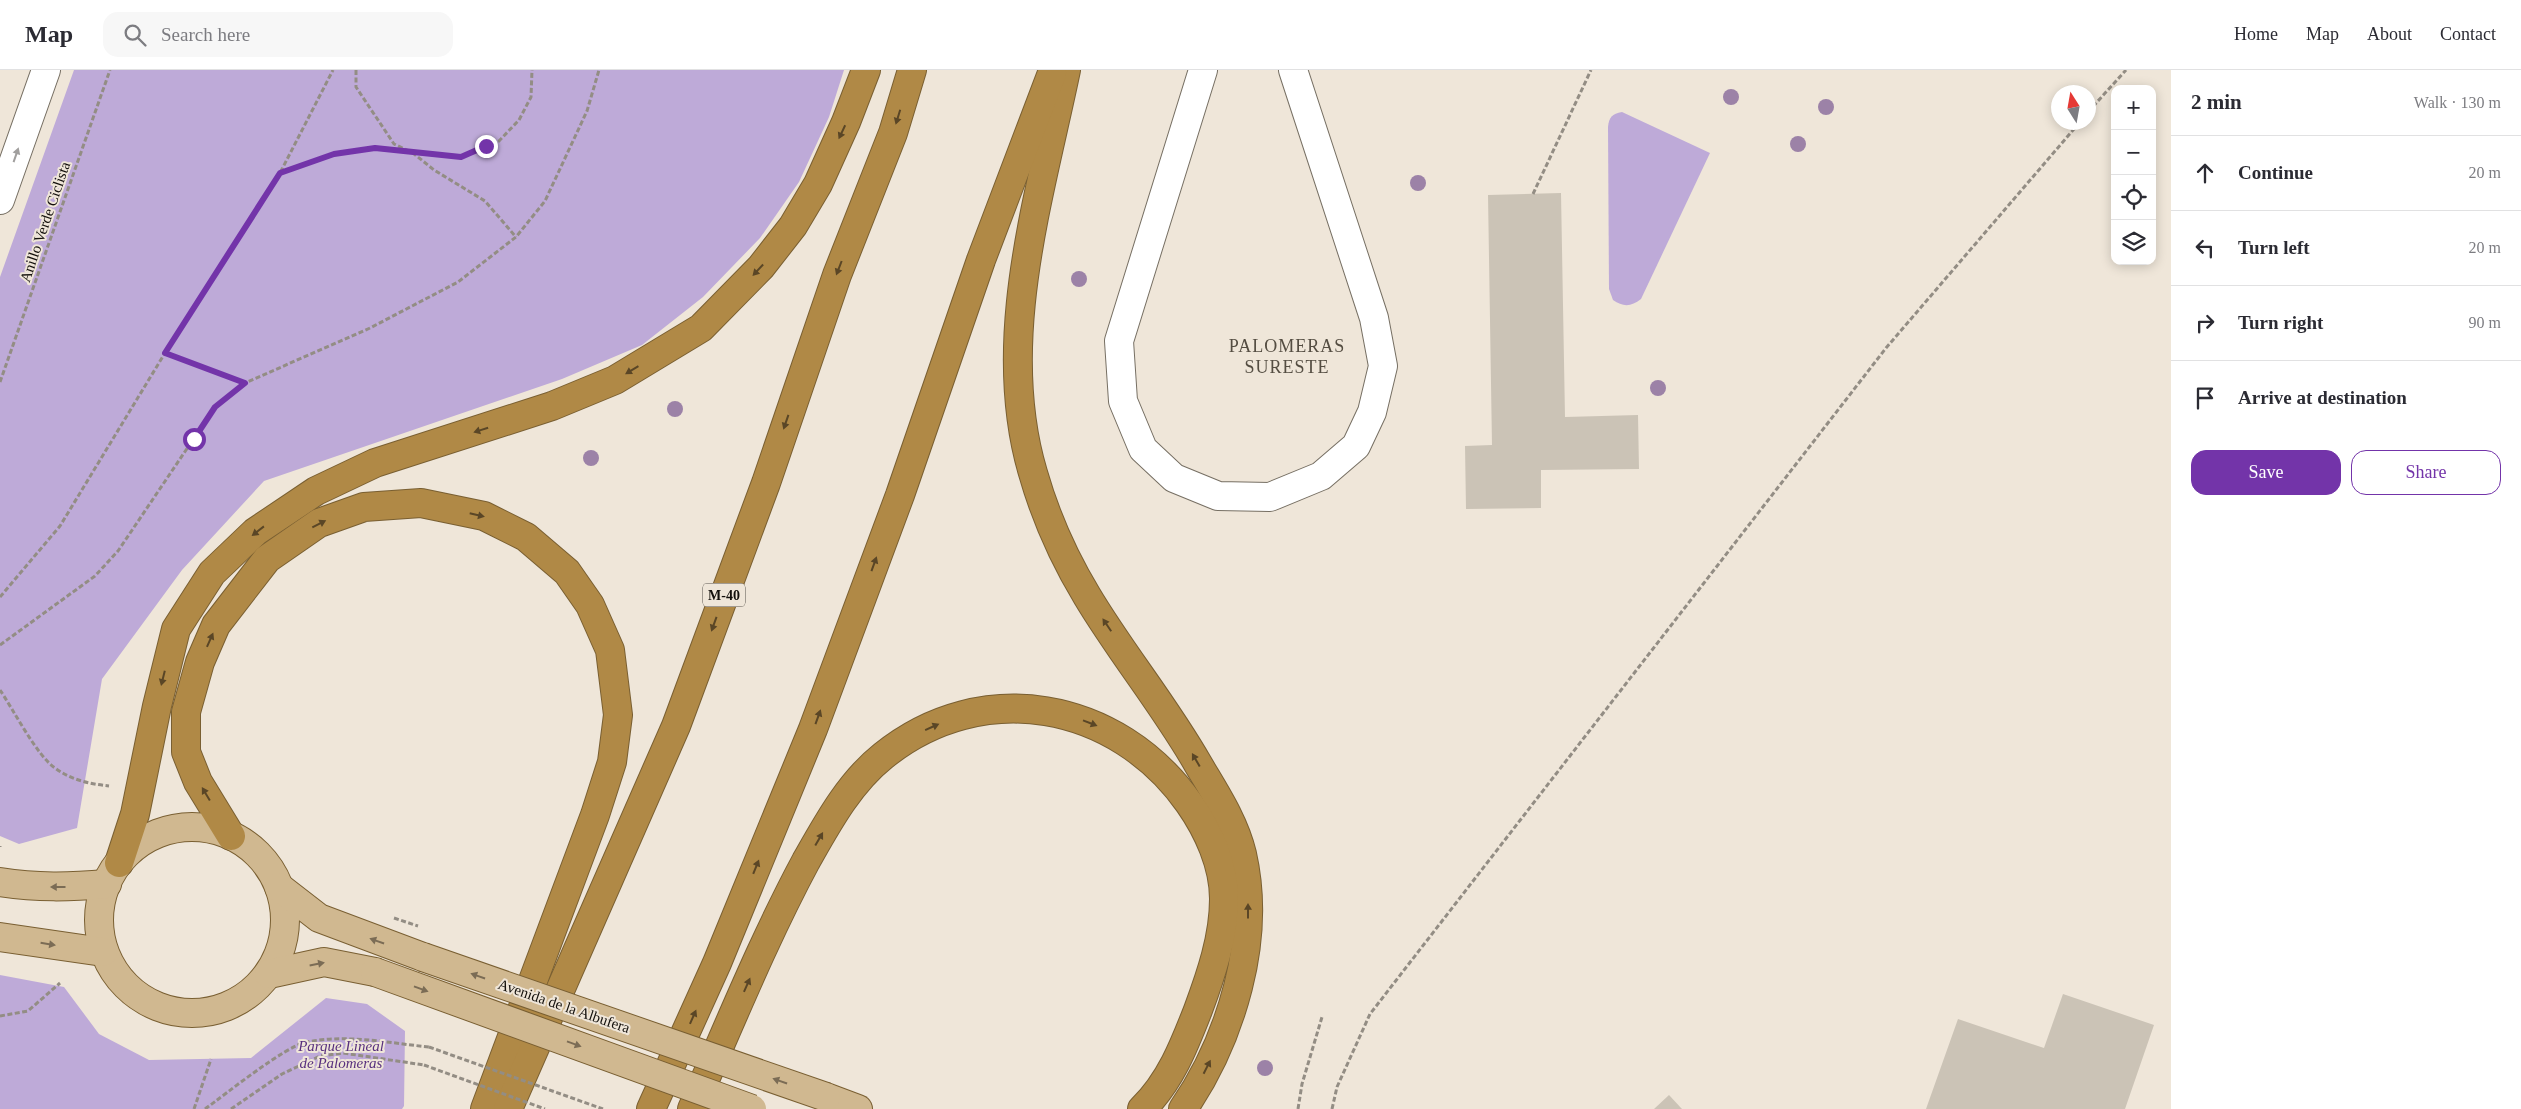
<!DOCTYPE html>
<html lang="en">
<head>
<meta charset="utf-8">
<style>
	body { margin:0; font-family:Georgia,serif; background:#f7f7f7; color:#2b2b33 }
	.controls { position:absolute; right:15px; top:15px; display:grid; overflow:hidden; border-radius:10px; box-shadow:0 2px 12px #0003 }
	.controls button { width:45px; height:45px; display:grid; place-items:center; padding:0; border:0; border-bottom:1px solid #e1e1e2; background:#fff; color:#2b2b33; font:25px sans-serif }
	.compass { position:absolute; left:2051px; top:15px; width:45px; height:45px; border-radius:50%; background:#fff; box-shadow:0 2px 12px #0003; rotate:349deg }
	.stop { position:absolute; width:15px; height:15px; margin:-11px; border:4px solid #7334a9; border-radius:50%; background:#fff }
	.stop.end { background:#7334a9; border-color:#fff; box-shadow:0 1px 5px #0008 }
	.list { margin:0; padding:0; list-style:none }
	h2 { display:flex; justify-content:space-between; align-items:center; height:65px; margin:0; padding:0 20px; font-size:21px }
	h2 small { font-size:16px; font-weight:400; color:#7c7c81 }
	.list li { display:grid; grid-template-columns:32px 1fr auto; gap:15px; align-items:center; box-sizing:border-box; height:75px; padding:0 20px; border-top:1px solid #e1e1e2 }
	.list b { display:block; font-size:19px; white-space:nowrap }
	.list em { font-size:16px; font-style:normal; color:#7c7c81 }
	.actions { display:flex; gap:10px; padding:15px 20px }
	.actions a { flex:1; padding:11px 0; border:1px solid #7334a9; border-radius:15px; text-align:center; font-size:18px; color:#7334a9 }
	.actions .main { background:#7334a9; color:#fff }
	.icon { flex:none; width:28px; height:28px; fill:none; stroke:currentColor; stroke-width:2; stroke-linecap:round; stroke-linejoin:round }
	.map { position:relative; flex:none; width:2171px; height:1039px; overflow:hidden }
	header { display:flex; align-items:center; gap:30px; box-sizing:border-box; height:70px; padding:0 25px; background:#fff; border-bottom:1px solid #e1e1e2 }
	header strong { font-size:24px }
	nav { display:flex; gap:28px; margin-inline-start:auto; font-size:18px }
	.search { width:350px; height:45px; background:#f7f7f7; display:flex; align-items:center; gap:12px; box-sizing:border-box; padding:0 18px; border-radius:15px; color:#7c7c81; font-size:19px }
	main { display:flex }
	aside { flex:1; background:#fff }
	.map>svg:first-child { display:block }
	.green { fill:#beaad8 }
	.building { fill:#cbc3b6 }
	.lines { fill:none; stroke-linecap:round; stroke-linejoin:round }
	.minor-casing { stroke:#766f63; stroke-width:30 }
	.major-casing { stroke:#795f32; stroke-width:30 }
	.highway-casing { stroke:#795f32; stroke-width:30 }
	.path { stroke:#938d84; stroke-width:3; stroke-dasharray:5 2.5; stroke-linecap:butt }
	.minor { stroke:#fff; stroke-width:28 }
	.major { stroke:#d0b890; stroke-width:28 }
	.highway { stroke:#b08946; stroke-width:28 }
	.major-bridge-casing { stroke:#795f32; stroke-width:30; stroke-linecap:butt }
	.path-bridge { stroke:#938d84; stroke-width:3; stroke-dasharray:5 2.5; stroke-linecap:butt }
	.major-bridge { stroke:#d0b890; stroke-width:28 }
	.tree { fill:#9c82a7 }
	.oneway { fill:#5a4626 }
	.oneway2 { fill:#a19f9e }
	.oneway3 { fill:#7b6c55 }
	.route { stroke:#7334a9; stroke-width:6 }
	.labels { text-anchor:middle; dominant-baseline:central; stroke-width:4; stroke-linejoin:round; paint-order:stroke }
	.shield { fill:#efe6d9; stroke:#55504a; stroke-width:1 }
	.shield-label { font-size:14px; font-weight:bold; fill:#13100c }
	.street-label { font-size:15px; fill:#13100c; stroke:#efe6d9 }
	.park-label { font-size:15px; font-style:italic; fill:#58307e; stroke:#efe6d9 }
	.quarter-label { font-size:18px; letter-spacing:1px; fill:#544d42; stroke:#efe6d9 }
</style>
</head>
<body>
<header>
<strong>Map</strong>
<div class="search"><svg class="icon" aria-label="search" viewBox="0 0 24 24"><circle cx="10" cy="10" r="6"/><path d="M15 15l6 6"/></svg>Search here</div>
<nav><a>Home</a><a>Map</a><a>About</a><a>Contact</a></nav>
</header>
<main>
<div class="map">
<svg width="2171" height="1039" viewBox="0 0 2171 1039">
	<rect width="100%" height="100%" fill="#efe6d9"/>
	<g class="green">
		<polygon points="74,0 844,0 829,47 799,112 760,168 703,227 642,275 562,309 264,411 182,500 102,609 77,758 19,774 0,766 0,207"/>
		<path d="M1622,42L1710,83L1641,229C1631,237 1623,237 1613,230L1609,219L1608,57C1609,47 1612,44 1622,42Z"/>
		<polygon points="0,905 64,917 99,964 149,990 251,988 326,928 367,934 405,961 404,1036 402,1039 0,1039"/>
	</g>
	<g class="building">
		<polygon points="1561,123 1565,347 1638,345 1639,399 1541,400 1541,438 1466,439 1465,376 1492,375 1488,125"/>
		<polygon points="2063,924 2154,955 2125,1039 1926,1039 1958,949 2044,978"/>
		<polygon points="1669,1025 1682,1039 1654,1039"/>
	</g>
	<g class="lines">
		<defs>
			<g id="minor">
				<polyline points="1203,0 1119,271 1123,331 1143,379 1174,408 1218,426 1270,427 1321,406 1356,376 1372,342 1383,296 1374,248 1293,0"/>
				<polyline points="0,130 46,0"/>
			</g>
			<g id="major">
				<circle cx="192" cy="850" r="93"/>
				<path d="M0,812C37,818 70,817 107,814"/>
				<polyline points="279,817 319,848 423,887"/>
				<polyline points="0,867 103,882"/>
				<polyline points="269,904 324,892 375,902"/>
				<polyline points="826,1027 858,1039"/>
			</g>
			<g id="highway">
				<path d="M1066,0C1039,130 994,272 1033,403C1045,445 1064,488 1087,526C1121,583 1165,636 1198,694C1215,723 1234,751 1242,784C1252,828 1249,874 1238,917C1227,960 1208,1003 1183,1039"/>
				<polyline points="231,766 198,712 186,682 186,642 200,592 216,555 267,489 319,453 364,437 421,433 484,446 526,467 567,502 590,535 610,580 618,645 612,692 595,745 485,1039"/>
				<polyline points="119,793 135,744 157,636 176,559 212,503 255,462 316,421 375,393 552,336 615,310 701,258 761,197 793,156 818,114 846,52 866,0"/>
				<polyline points="508,1039 676,656 766,413 837,205 893,63 912,0"/>
				<polyline points="651,1039 717,893 813,659 900,425 981,190 1052,3"/>
				<path d="M692,1039C729,956 763,871 806,791C827,754 849,713 883,686C982,606 1117,631 1189,733C1208,760 1224,795 1224,829C1224,867 1211,905 1198,940C1184,976 1170,1012 1142,1039"/>
			</g>
		</defs>
		<use href="#minor" class="minor-casing"/>
		<use href="#major" class="major-casing"/>
		<use href="#highway" class="highway-casing"/>
		<g class="path">
			<polyline points="356,0 356,17 394,74 413,83 461,87 499,71 519,50 531,27 532,0"/>
			<polyline points="2088,42 2126,0"/>
			<polyline points="281,103 334,84 375,78 413,83 434,100 485,131 516,167"/>
			<polyline points="1533,124 1591,0"/>
			<polyline points="165,283 244,313"/>
			<polyline points="0,312 110,0"/>
			<polyline points="0,527 60,456 165,283 280,103 333,0"/>
			<polyline points="0,575 95,506 118,481 215,337 245,313 370,258 458,212 516,167 545,131 587,41 599,0"/>
			<path d="M0,620C13,639 37,686 55,698C71,710 90,714 109,716"/>
			<polyline points="0,777 0,776"/>
			<polyline points="0,946 28,941 60,913"/>
			<polyline points="194,1039 211,989"/>
			<path d="M205,1039C226,1024 285,976 307,972C347,964 389,973 429,977"/>
			<polyline points="231,1039 282,1004 320,986 343,983 424,995"/>
			<polyline points="1298,1039 1302,1014 1322,947"/>
			<polyline points="1332,1039 1337,1017 1370,944 1886,278 2080,52"/>
		</g>
		<use href="#minor" class="minor"/>
		<use href="#major" class="major"/>
		<use href="#highway" class="highway"/>
		<defs>
			<g id="major-bridge">
				<polyline points="423,887 826,1027"/>
				<polyline points="375,902 752,1039"/>
			</g>
		</defs>
		<use href="#major-bridge" class="major-bridge-casing"/>
		<g class="path-bridge">
			<polyline points="394,848 418,856"/>
			<polyline points="429,977 603,1039"/>
			<polyline points="424,995 545,1039"/>
		</g>
		<use href="#major-bridge" class="major-bridge"/>
	</g>
	<g class="tree">
		<circle cx="1731" cy="27" r="8"/>
		<circle cx="1826" cy="37" r="8"/>
		<circle cx="1798" cy="74" r="8"/>
		<circle cx="1418" cy="113" r="8"/>
		<circle cx="1079" cy="209" r="8"/>
		<circle cx="1658" cy="318" r="8"/>
		<circle cx="675" cy="339" r="8"/>
		<circle cx="591" cy="388" r="8"/>
		<circle cx="1265" cy="998" r="8"/>
	</g>
	<defs><path id="oneway-solid" d="M-6-.8H1V-3.2L6.5 0L1 3.2V.8H-6Z" transform="scale(1.25)"/></defs>
	<g class="oneway">
		<use href="#oneway-solid" transform="translate(898 47) rotate(107)"/>
		<use href="#oneway-solid" transform="translate(842 62) rotate(115)"/>
		<use href="#oneway-solid" transform="translate(839 198) rotate(111)"/>
		<use href="#oneway-solid" transform="translate(758 200) rotate(133)"/>
		<use href="#oneway-solid" transform="translate(632 300) rotate(149)"/>
		<use href="#oneway-solid" transform="translate(786 352) rotate(109)"/>
		<use href="#oneway-solid" transform="translate(481 360) rotate(162)"/>
		<use href="#oneway-solid" transform="translate(477 445) rotate(13)"/>
		<use href="#oneway-solid" transform="translate(319 454) rotate(-27)"/>
		<use href="#oneway-solid" transform="translate(258 461) rotate(142)"/>
		<use href="#oneway-solid" transform="translate(874 494) rotate(-70)"/>
		<use href="#oneway-solid" transform="translate(714 554) rotate(110)"/>
		<use href="#oneway-solid" transform="translate(1107 555) rotate(-124)"/>
		<use href="#oneway-solid" transform="translate(210 570) rotate(-66)"/>
		<use href="#oneway-solid" transform="translate(163 608) rotate(104)"/>
		<use href="#oneway-solid" transform="translate(818 647) rotate(-70)"/>
		<use href="#oneway-solid" transform="translate(1090 653) rotate(21)"/>
		<use href="#oneway-solid" transform="translate(932 657) rotate(-24)"/>
		<use href="#oneway-solid" transform="translate(1196 690) rotate(-120)"/>
		<use href="#oneway-solid" transform="translate(206 724) rotate(-121)"/>
		<use href="#oneway-solid" transform="translate(819 769) rotate(-60)"/>
		<use href="#oneway-solid" transform="translate(756 797) rotate(-68)"/>
		<use href="#oneway-solid" transform="translate(1248 841) rotate(-90)"/>
		<use href="#oneway-solid" transform="translate(747 915) rotate(-66)"/>
		<use href="#oneway-solid" transform="translate(693 947) rotate(-66)"/>
		<use href="#oneway-solid" transform="translate(1207 997) rotate(-63)"/>
	</g>
	<use class="oneway2" href="#oneway-solid" transform="translate(16 85) rotate(-71)"/>
	<g class="oneway3">
		<use href="#oneway-solid" transform="translate(58 817) rotate(-180)"/>
		<use href="#oneway-solid" transform="translate(377 871) rotate(-161)"/>
		<use href="#oneway-solid" transform="translate(48 874) rotate(9)"/>
		<use href="#oneway-solid" transform="translate(317 894) rotate(-11)"/>
		<use href="#oneway-solid" transform="translate(478 906) rotate(-161)"/>
		<use href="#oneway-solid" transform="translate(421 919) rotate(20)"/>
		<use href="#oneway-solid" transform="translate(574 974) rotate(20)"/>
		<use href="#oneway-solid" transform="translate(780 1011) rotate(-161)"/>
	</g>
	<g class="lines">
		<polyline class="route" points="194,369 215,337 245,313 165,283 280,103 334,84 375,78 461,87 486,76"/>
	</g>
	<g class="labels">
		<rect class="shield" x="703" y="513.5" width="42" height="23" rx="4"/>
		<g class="shield-label">
			<text x="724" y="525">M-40</text>
		</g>
		<g class="street-label">
			<text transform="translate(45 152) rotate(-71)">Anillo Verde Ciclista</text>
			<text transform="translate(564 936) rotate(19)">Avenida de la Albufera</text>
		</g>
		<g class="park-label">
			<text x="341" y="976">Parque Lineal<tspan x="341" dy="17">de Palomeras</tspan></text>
		</g>
		<g class="quarter-label">
			<text x="1287" y="276">PALOMERAS<tspan x="1287" dy="21">SURESTE</tspan></text>
		</g>
	</g>
</svg>
<div class="controls">
<button>+</button>
<button>−</button>
<button><svg class="icon" aria-label="locate" viewBox="0 0 24 24"><circle cx="12" cy="12" r="6"/><path d="M12 2v4M12 18v4M2 12h4M18 12h4"/></svg></button>
<button><svg class="icon" aria-label="layers" viewBox="0 0 24 24"><path d="M12 4l9 5-9 5-9-5zM3 14l9 5 9-5"/></svg></button>
</div>
<svg class="compass" viewBox="-18 -18 36 36"><path d="M0-13l5 13h-10z" fill="#e53935"/><path d="M0 13l5-13h-10z" fill="#7c7c81"/></svg>
<div class="stop" style="left:194px;top:369px"></div>
<div class="stop end" style="left:486px;top:76px"></div>
</div>
<aside>
<h2>2 min<small>Walk · 130 m</small></h2>
<ul class="list">
<li><svg class="icon" aria-label="ahead" viewBox="0 0 24 24"><path d="M12 20V5M6 11l6-6 6 6"/></svg><div><b>Continue</b></div><em>20 m</em></li>
<li><svg class="icon" aria-label="left" viewBox="0 0 24 24"><path d="M17 20v-9H6M10 6l-5 5 5 5"/></svg><div><b>Turn left</b></div><em>20 m</em></li>
<li><svg class="icon" aria-label="right" viewBox="0 0 24 24"><path d="M7 20v-9h11M14 6l5 5-5 5"/></svg><div><b>Turn right</b></div><em>90 m</em></li>
<li><svg class="icon" aria-label="arrive" viewBox="0 0 24 24"><path d="M6 21V4h12l-3 4 3 4H6"/></svg><div><b>Arrive at destination</b></div></li>
</ul>
<div class="actions"><a class="main">Save</a><a>Share</a></div>
</aside>
</main>
</body>
</html>
